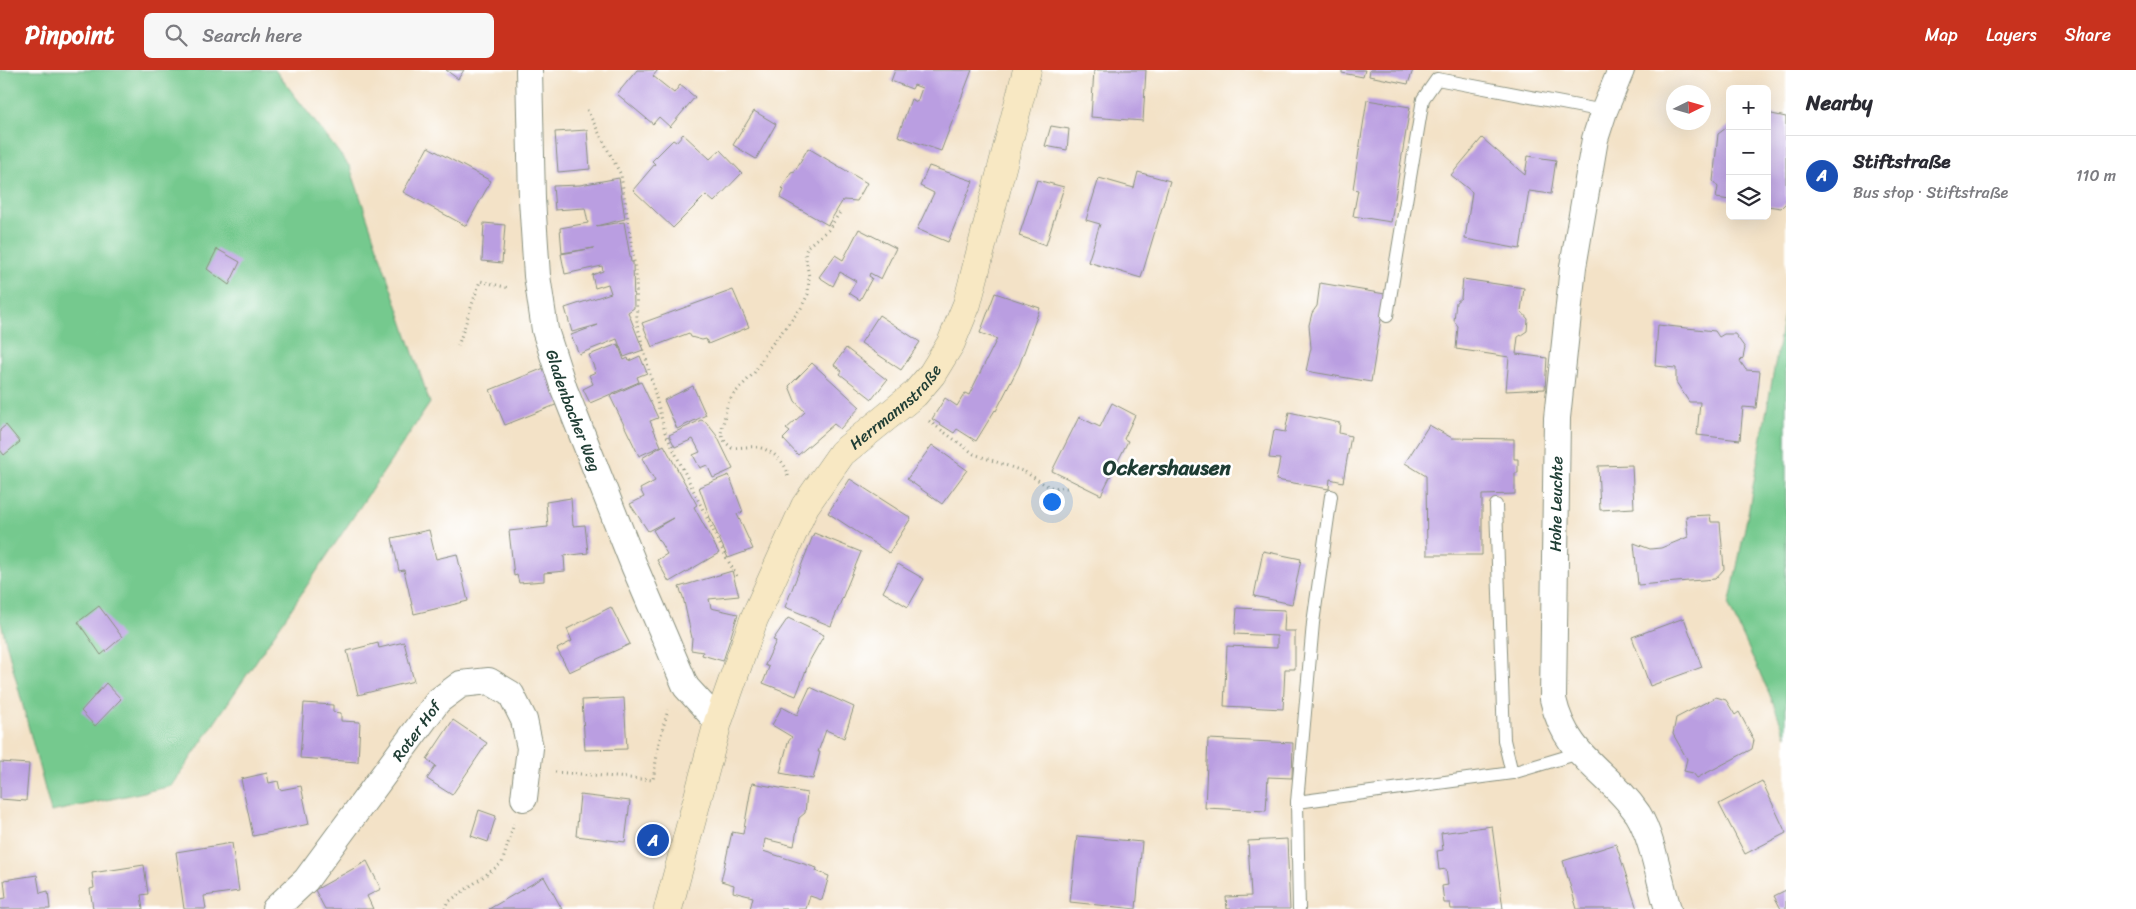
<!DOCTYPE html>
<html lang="en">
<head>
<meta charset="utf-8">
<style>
	body { margin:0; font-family:Sriracha,sans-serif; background:#f7f7f7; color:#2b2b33 }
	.controls { position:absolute; right:15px; top:15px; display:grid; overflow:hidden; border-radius:8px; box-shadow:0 5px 20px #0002 }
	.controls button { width:45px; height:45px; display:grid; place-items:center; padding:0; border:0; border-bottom:1px solid #e1e1e2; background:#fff; color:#2b2b33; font:25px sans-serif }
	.compass { position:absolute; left:1666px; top:15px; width:45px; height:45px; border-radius:50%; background:#fff; box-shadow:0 5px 20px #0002; rotate:85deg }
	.you { position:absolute; left:1051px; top:431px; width:18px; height:18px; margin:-12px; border:4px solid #fff; border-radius:50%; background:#1a73e8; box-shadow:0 0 0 8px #1a73e833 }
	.badge { display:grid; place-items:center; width:32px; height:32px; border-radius:50%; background:#c8321e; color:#fff; font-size:16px; font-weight:700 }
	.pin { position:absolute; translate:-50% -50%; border:2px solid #fff; box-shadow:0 1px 5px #0006 }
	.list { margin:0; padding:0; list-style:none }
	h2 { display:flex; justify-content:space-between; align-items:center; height:65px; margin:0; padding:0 20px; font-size:21px }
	h2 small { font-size:16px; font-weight:400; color:#7c7c81 }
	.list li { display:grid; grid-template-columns:32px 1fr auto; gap:15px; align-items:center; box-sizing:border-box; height:80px; padding:0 20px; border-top:1px solid #e1e1e2 }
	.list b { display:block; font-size:19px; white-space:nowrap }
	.list p { margin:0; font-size:16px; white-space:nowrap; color:#7c7c81 }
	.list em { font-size:16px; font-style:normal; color:#7c7c81 }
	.icon { flex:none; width:28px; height:28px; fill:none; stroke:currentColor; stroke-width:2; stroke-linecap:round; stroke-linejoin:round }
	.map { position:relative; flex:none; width:1786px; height:839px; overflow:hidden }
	header { display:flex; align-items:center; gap:30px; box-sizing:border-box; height:70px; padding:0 25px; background:#c8321e; color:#fff }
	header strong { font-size:24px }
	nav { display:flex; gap:28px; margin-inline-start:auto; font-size:18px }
	.search { width:350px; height:45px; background:#f7f7f7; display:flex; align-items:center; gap:12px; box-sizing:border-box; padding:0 18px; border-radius:8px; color:#7c7c81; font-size:19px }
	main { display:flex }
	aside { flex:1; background:#fff }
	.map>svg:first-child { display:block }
	.green { fill:#74c98e; stroke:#4a8361 }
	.building { fill:#ba9ee1 }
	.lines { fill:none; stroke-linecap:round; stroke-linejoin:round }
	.lane-casing { stroke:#89907e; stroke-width:14 }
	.street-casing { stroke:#89907e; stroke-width:28 }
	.secondary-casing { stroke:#89907e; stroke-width:29 }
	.path { stroke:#89907e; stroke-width:3; stroke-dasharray:1 4; stroke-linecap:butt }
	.lane { stroke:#fff; stroke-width:12 }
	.street { stroke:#fff; stroke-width:26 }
	.secondary { stroke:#f8e8c3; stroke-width:28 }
	.labels { text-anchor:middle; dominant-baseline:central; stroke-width:5; stroke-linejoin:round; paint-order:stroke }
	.street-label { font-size:16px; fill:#1f3d34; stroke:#fff }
	.district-label { font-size:21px; font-weight:bold; fill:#1f3d34; stroke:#fff }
</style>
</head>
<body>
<header>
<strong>Pinpoint</strong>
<div class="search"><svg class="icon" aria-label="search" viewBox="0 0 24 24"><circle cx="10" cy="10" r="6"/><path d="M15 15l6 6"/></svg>Search here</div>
<nav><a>Map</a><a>Layers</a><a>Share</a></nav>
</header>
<main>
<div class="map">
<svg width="1786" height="839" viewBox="0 0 1786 839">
	<rect width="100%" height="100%" fill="#fff"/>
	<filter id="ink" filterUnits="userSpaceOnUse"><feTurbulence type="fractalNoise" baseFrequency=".02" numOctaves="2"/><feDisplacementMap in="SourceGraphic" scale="10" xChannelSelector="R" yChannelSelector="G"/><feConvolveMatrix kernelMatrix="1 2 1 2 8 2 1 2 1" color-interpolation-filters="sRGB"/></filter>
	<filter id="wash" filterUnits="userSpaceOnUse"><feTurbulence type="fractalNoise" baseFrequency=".0096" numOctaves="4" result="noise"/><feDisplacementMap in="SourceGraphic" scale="20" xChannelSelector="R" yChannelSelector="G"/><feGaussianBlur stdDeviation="1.12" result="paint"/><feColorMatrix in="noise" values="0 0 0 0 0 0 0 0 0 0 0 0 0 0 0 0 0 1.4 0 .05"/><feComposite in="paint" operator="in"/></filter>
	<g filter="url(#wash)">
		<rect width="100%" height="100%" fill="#f3e2c7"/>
		<g class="green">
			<polygon points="0,0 275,0 350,97 430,333 172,716 51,742 0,549"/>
			<polygon points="1786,233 1786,666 1769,623 1729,536 1750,433"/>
		</g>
		<g id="blocks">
			<g class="building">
				<polygon points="446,0 464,0 458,9"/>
				<polygon points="637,0 658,0 653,6 674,23 680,15 695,27 670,57 659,47 653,54 617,24"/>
				<polygon points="895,0 972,0 941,81 898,66 911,29 917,32 922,18 914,15 912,19 891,11"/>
				<polygon points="1094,0 1146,0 1143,51 1091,47"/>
				<polygon points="1342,0 1365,0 1363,7 1342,3"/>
				<polygon points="1370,0 1413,0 1408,14 1369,6"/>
				<polygon points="1367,30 1410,37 1391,152 1353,146 1358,120 1353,119"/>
				<polygon points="754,41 776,54 756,89 733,75"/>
				<polygon points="1767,43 1786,47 1786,133 1781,138 1767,136"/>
				<polygon points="1730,55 1730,130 1716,128 1718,117 1713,111 1718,64"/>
				<polygon points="1051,56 1069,59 1067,80 1045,76"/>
				<polygon points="587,60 590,99 558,102 555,62"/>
				<polygon points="683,64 710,89 720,80 742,103 714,132 706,125 673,158 633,120 655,94 652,91 673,70 676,72"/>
				<polygon points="1482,68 1525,105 1528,86 1556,90 1551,124 1529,121 1520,179 1465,169 1472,122 1451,105"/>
				<polygon points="428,77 491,111 466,156 403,122"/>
				<polygon points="808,78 867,113 857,131 843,130 828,155 780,128 784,120 782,118 791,102 795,101"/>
				<polygon points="929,96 973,111 948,172 917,159 934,123 920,116"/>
				<polygon points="1138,102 1170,111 1141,208 1088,192 1100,154 1086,150 1099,108 1134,118"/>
				<polygon points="619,108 625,149 596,156 624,152 631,192 633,192 634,238 628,242 643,280 624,287 617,269 579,284 571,265 598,255 572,262 565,238 611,223 608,214 595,218 592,205 603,201 602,196 565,204 561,184 594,178 562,183 560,158 588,153 585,138 555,140 553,116 580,115"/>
				<polygon points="1037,110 1064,117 1046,175 1019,166"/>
				<polygon points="484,153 505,155 502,193 482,191"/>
				<polygon points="859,159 896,178 881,209 870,203 869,206 872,208 860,230 849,223 856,211 840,202 833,216 819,207 835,185 843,190"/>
				<polygon points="217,179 240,192 229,215 207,199"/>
				<polygon points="1463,209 1524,218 1521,241 1528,249 1527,261 1518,267 1516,284 1547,288 1545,319 1506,321 1509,287 1456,279 1458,256 1454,251 1456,232 1461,228"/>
				<polygon points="1320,213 1385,224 1371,312 1306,301 1311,278 1309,255 1312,243 1317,236"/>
				<polygon points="733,220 749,257 708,274 706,269 702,270 691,267 689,263 652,277 642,253"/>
				<polygon points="995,223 1040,238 1019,296 996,341 995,340 976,371 957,359 954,363 932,349 945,328 957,336 965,323 969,325 997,269 980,263"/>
				<polygon points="879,245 920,272 901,300 861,273"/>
				<polygon points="1658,255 1715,261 1719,267 1724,264 1735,264 1745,278 1743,288 1740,291 1746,300 1760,301 1756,338 1743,337 1740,370 1697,365 1700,332 1689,332 1676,312 1676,298 1655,296"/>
				<polygon points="618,274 624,290 628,288 629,291 640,286 647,303 637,307 639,312 590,333 583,319 593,314 589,305 596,302 589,285"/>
				<polygon points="846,278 887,310 872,329 840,304 842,301 834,295"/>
				<polygon points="812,293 860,337 840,359 834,354 798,385 783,369 790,362 786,359 805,342 795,331 789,316"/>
				<polygon points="549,296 563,332 505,355 490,320"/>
				<polygon points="641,312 658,348 650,351 661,376 639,386 610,326"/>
				<polygon points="693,316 706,345 677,359 664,330"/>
				<polygon points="1112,333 1135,345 1124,369 1128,371 1101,425 1052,401 1079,347 1100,357"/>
				<polygon points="1289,342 1340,353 1339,363 1351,366 1343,412 1330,409 1329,419 1276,410 1280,389 1269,388 1274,360 1285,362"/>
				<polygon points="701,350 706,352 717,366 733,399 713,408 707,395 700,398 693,385 700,382 693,369 675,377 669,365"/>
				<polygon points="6,355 20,372 4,385 0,380 0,360"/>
				<polygon points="1429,355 1452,368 1514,369 1514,389 1518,389 1518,403 1515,403 1515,424 1482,425 1482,485 1427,485 1426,406 1405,393"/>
				<polygon points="664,375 697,435 694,437 719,483 669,512 657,490 667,484 653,460 673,448 648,461 630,434 644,427 640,419 655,411 642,388"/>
				<polygon points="932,375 967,400 942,434 907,409"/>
				<polygon points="1632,395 1634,438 1600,440 1598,396"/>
				<polygon points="729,405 743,442 737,444 753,479 728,488 710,448 699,417"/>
				<polygon points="850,409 911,448 889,483 828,443"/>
				<polygon points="571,428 573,456 585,455 588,483 564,486 565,501 544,503 544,511 519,513 517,505 514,506 509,461 548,457 546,432"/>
				<polygon points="1710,445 1711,452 1720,452 1724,499 1715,509 1638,515 1634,473 1650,479 1661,478 1688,467 1686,446"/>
				<polygon points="429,460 436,489 457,484 468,531 414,544 404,500 399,501 392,468"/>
				<polygon points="814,463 861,482 831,556 785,537"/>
				<polygon points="1263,481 1301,489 1292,534 1254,526"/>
				<polygon points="898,494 924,509 908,537 883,522"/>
				<polygon points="732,501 739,526 709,529 711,538 738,544 723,591 702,585 703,582 691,580 692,568 683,527 679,517"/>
				<polygon points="99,536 122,567 101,585 78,552"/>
				<polygon points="611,537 630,574 569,602 557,579 572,571 567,559"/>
				<polygon points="1237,538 1285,540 1284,561 1295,561 1295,599 1285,599 1283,639 1224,636 1227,576 1277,578 1277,566 1235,564"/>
				<polygon points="788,548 824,565 810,590 796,626 763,613 769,597 765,595 776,571 773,570"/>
				<polygon points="1684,548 1702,597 1650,616 1632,567"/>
				<polygon points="404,572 414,611 358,625 347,581 378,573 379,578"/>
				<polygon points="106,613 121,629 95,656 81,641"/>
				<polygon points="810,617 854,637 844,668 826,660 818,682 820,682 813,709 780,703 788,672 792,667 772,655 782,637 797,645"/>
				<polygon points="1716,627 1726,630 1735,645 1739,642 1754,670 1752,679 1697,708 1693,703 1684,701 1687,689 1673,664 1676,648"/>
				<polygon points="624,628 627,679 585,680 582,630"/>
				<polygon points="304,633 333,635 333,642 341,643 341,651 360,652 358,692 300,688"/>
				<polygon points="453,650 487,673 452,725 427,709 436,696 427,689"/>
				<polygon points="1208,669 1293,673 1292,708 1268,707 1266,741 1205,738"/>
				<polygon points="0,692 29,694 26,731 0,729"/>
				<polygon points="267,703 269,713 278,711 280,720 301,716 309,754 253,766 241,709"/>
				<polygon points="1762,711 1786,763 1745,784 1719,734"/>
				<polygon points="752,713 807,723 805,743 799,748 794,776 765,769 763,781 817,798 816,801 829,806 822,830 810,826 806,839 750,839 753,827 733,822 734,815 721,811 732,762 743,764"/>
				<polygon points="580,725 630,731 625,772 576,766"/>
				<polygon points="479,740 496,746 488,772 471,766"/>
				<polygon points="1492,756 1503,839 1451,839 1450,833 1444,833 1442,816 1448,815 1446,799 1439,800 1437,781 1443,780 1441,763"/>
				<polygon points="1077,766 1142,772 1136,839 1070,832"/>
				<polygon points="1287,769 1290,839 1227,839 1226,827 1251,826 1248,771"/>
				<polygon points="232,773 239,821 204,826 206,839 184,839 176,782"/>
				<polygon points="1616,774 1637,839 1577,839 1563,791"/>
				<polygon points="367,791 381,819 367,826 373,839 325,839 315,820"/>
				<polygon points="144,795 148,824 141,825 143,839 93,839 90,819 94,818 92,803"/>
				<polygon points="37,805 40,823 48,821 50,839 0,839 0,829 6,828 4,810"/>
				<polygon points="544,807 562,839 489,839"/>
				<polygon points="1786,820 1786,839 1781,839 1774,826"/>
			</g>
		</g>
	</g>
	<g filter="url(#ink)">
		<use href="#blocks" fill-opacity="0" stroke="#89907e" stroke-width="1"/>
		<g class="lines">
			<defs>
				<g id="lane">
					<polyline points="1387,246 1423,29 1437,9 1604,41"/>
					<polyline points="1331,426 1313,553 1297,732 1512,703 1579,683"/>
					<polyline points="1496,435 1504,670 1512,703"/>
					<polyline points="1297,732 1299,839"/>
				</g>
				<g id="street">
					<path id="s1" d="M529,0L532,129L537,206L545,260L564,319L635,498L686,617L718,652"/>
					<path d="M1621,0L1604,41L1595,69L1573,197L1557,348L1553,629C1566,688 1608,700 1638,744C1652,766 1660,813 1668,839"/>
					<path id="s2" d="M275,839L306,810L438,631L461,614L489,611L511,624L524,650L530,678L524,728"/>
				</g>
				<g id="secondary">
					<path id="s3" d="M668,839L718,652L754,549L805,436L842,383L915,324L932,304L951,273L967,234L1027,0"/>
				</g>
			</defs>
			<use href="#lane" class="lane-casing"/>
			<use href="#street" class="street-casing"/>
			<use href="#secondary" class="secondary-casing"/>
			<g class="path">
				<polyline points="587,40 621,105 636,204 637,254 665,362 727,489 738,508"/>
				<polyline points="458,276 480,211 509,218"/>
				<polyline points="929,351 974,384 1025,402 1049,417 1067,418"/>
				<path d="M788,406C787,392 770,379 757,377C749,376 740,378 732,378L725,372L721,363L727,336L732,326L754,303L769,278L801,238L808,224L809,207L805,183L808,176L828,160L841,141"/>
				<polyline points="555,702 653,710 659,672 668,640"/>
				<polyline points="445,839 447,833 502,793 514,754"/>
			</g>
			<use href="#lane" class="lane"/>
			<use href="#street" class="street"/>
			<use href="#secondary" class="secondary"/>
		</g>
	</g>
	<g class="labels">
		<g class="street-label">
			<text stroke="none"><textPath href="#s3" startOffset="562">Herrmannstraße</textPath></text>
			<text stroke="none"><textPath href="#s1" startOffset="346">Gladenbacher Weg</textPath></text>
			<text transform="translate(1556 434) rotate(-89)">Hohe Leuchte</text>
			<text stroke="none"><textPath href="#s2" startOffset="228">Roter Hof</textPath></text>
		</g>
		<g class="district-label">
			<text x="1167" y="398">Ockershausen</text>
		</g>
	</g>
</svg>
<div class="controls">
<button>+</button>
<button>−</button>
<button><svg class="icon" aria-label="layers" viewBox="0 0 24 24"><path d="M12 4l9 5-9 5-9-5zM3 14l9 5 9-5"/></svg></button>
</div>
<svg class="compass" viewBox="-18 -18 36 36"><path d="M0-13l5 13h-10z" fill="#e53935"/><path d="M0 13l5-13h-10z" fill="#7c7c81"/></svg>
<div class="you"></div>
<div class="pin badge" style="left:653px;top:770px;background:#1a4fb4">A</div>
</div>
<aside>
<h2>Nearby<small></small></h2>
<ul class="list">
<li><span class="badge" style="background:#1a4fb4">A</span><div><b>Stiftstraße</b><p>Bus stop · Stiftstraße</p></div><em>110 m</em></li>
</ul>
</aside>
</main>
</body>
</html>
